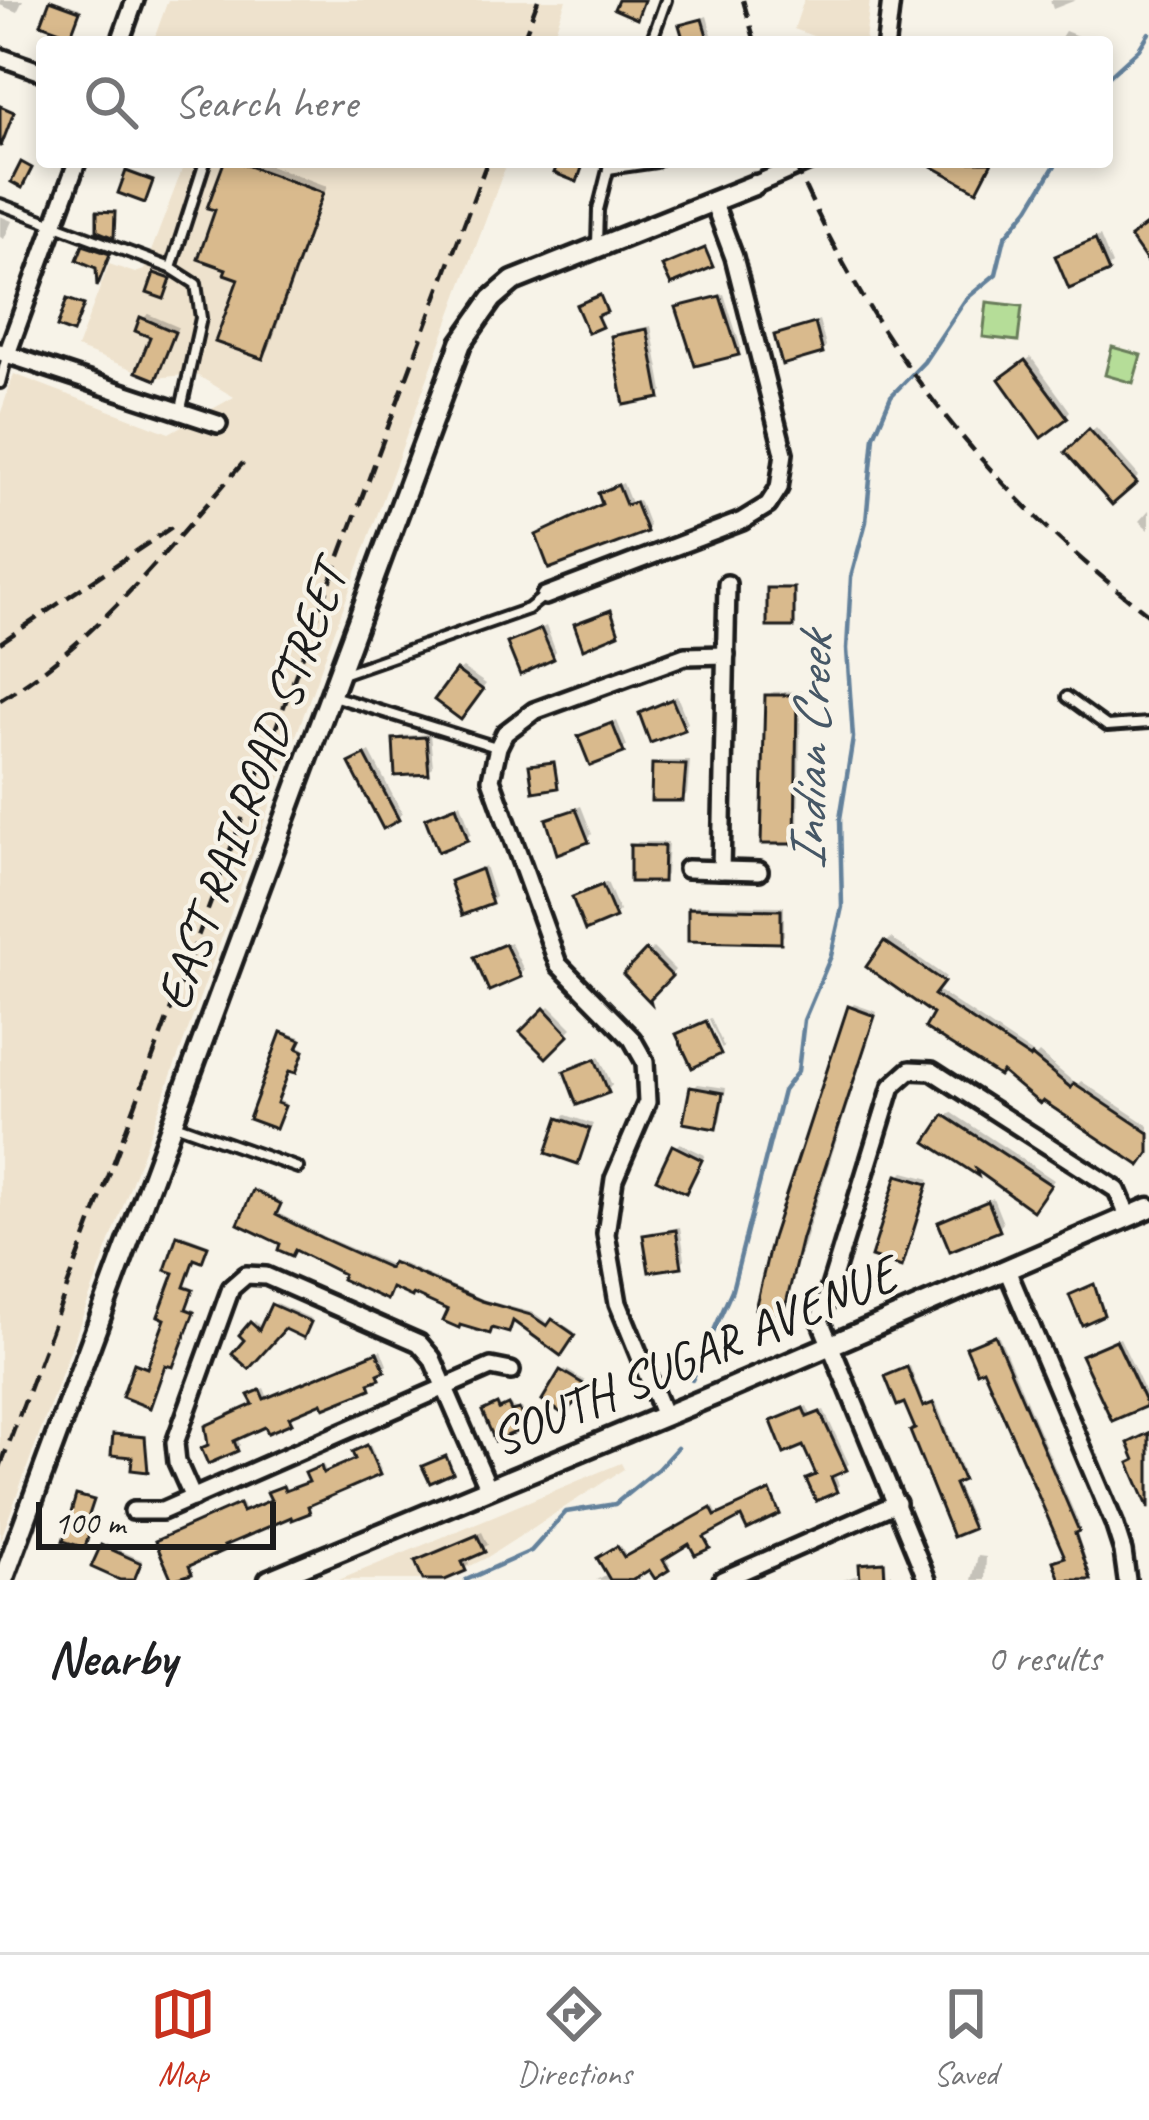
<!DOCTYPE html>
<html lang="en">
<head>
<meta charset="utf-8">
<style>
	body { margin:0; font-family:Caveat,sans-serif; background:#f2f2f2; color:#202124 }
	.scale { position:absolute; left:36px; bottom:30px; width:240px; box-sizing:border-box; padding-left:12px; border:6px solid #1c1c1c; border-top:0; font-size:33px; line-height:42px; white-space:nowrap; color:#1c1c1c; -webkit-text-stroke:9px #f7f3e8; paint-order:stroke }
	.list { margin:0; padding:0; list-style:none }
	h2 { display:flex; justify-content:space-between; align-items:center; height:156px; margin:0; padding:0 48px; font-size:51px }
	h2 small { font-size:39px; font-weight:400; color:#757577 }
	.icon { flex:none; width:66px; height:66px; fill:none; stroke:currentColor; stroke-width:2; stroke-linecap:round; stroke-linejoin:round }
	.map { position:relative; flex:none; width:1149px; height:1580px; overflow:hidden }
	.search { position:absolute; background:#fff; box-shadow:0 6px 18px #0003; left:36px; right:36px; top:36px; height:132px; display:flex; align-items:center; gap:30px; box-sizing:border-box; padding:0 42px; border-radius:12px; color:#757577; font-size:45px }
	.sheet { height:372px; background:#fff }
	nav { display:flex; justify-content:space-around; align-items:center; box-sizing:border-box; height:168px; border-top:3px solid #e0e0e0; background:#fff; font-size:33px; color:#757577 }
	nav a { display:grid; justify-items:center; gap:6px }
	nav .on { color:#c8321e }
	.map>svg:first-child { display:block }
	.built { fill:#eee2cd }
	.green { fill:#b5dd98; stroke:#687c5a; stroke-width:3 }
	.shadow { fill:#0003 }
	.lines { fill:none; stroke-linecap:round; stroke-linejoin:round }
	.stream { stroke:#64819b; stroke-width:4.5 }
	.building { fill:#d9ba8d; stroke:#1c1c1c; stroke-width:3 }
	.service-casing { stroke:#1c1c1c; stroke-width:16 }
	.minor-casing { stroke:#1c1c1c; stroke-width:24 }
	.tertiary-casing { stroke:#1c1c1c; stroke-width:27 }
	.service { stroke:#f7f3e8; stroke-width:8 }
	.minor { stroke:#f7f3e8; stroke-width:15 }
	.tertiary { stroke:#f7f3e8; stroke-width:18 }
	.rail { stroke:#1c1c1c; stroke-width:4.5; stroke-dasharray:18 9; stroke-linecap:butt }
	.labels { text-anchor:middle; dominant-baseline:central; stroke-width:9; stroke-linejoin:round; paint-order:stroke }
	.street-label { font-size:51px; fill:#1c1c1c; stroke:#f7f3e8 }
	.water-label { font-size:54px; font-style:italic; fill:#465766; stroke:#f7f3e8 }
</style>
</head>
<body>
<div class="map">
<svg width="1149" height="1580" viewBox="0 0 1149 1580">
	<rect width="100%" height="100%" fill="#f7f3e8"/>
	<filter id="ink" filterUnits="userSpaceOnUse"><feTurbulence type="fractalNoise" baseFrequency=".00833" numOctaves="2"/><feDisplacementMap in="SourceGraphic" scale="24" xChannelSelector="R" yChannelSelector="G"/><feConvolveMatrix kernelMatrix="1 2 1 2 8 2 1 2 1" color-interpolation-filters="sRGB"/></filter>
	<g filter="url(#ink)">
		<g class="built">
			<polygon points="168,0 566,0 551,42 153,42"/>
			<polygon points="804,0 870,0 865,42 829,42 794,29"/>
			<polygon points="185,162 507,162 0,1541 0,415 14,374 169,433 234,397 195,374 155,378 77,348 109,264 135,273 144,270"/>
			<polygon points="621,1463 624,1469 486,1558 443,1580 339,1580"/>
		</g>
		<g class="green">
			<polygon points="987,302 1022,306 1018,341 983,337"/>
			<polygon points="1112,347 1141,355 1133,383 1105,375"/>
		</g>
		<g class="shadow">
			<polygon points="0,0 23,0 17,12 0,5"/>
			<polygon points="54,0 80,8 72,29 45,22"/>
			<polygon points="1050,0 1076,0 1053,9"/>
			<polygon points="707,16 714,42 687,42 682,26"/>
			<polygon points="1065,31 1093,42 1058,42"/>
			<polygon points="612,35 630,42 606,42"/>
			<polygon points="227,162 261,162 327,186 269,349 262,356 219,209"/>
			<polygon points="0,216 12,221 4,239 0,237"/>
			<polygon points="1100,236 1112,265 1107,269 1058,256"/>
			<polygon points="724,294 741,348 738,352 679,308"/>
			<polygon points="148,314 178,327 155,376 154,335 143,319"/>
			<polygon points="819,320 826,346 822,351 777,336"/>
			<polygon points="651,326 663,391 658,395 615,337 619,332"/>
			<polygon points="1031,357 1070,411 1066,416 1007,375"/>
			<polygon points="1096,427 1139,476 1112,501 1069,452"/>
			<polygon points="623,483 631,503 639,500 649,526 645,530 605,503 601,494"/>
			<polygon points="1149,510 1149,530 1139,521"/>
			<polygon points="546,626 556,652 552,657 511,644"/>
			<polygon points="463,668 486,684 465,711 458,672"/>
			<polygon points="801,691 798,837 793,841 768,697 772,692"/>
			<polygon points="677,696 688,723 683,727 642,713"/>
			<polygon points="617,721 627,746 622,750 581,736"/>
			<polygon points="430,734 433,767 428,771 396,741 401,736"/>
			<polygon points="370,752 402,813 398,818 357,759"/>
			<polygon points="660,761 690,761 687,794 682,798 655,765"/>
			<polygon points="461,803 471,833 466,838 428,819"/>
			<polygon points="581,806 592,834 587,839 549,820"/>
			<polygon points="638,842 668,842 666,875 661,879 633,847"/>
			<polygon points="485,866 495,897 490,901 453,882"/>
			<polygon points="607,882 619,911 614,916 576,898"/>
			<polygon points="696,905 784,906 784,935 780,940 691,910"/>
			<polygon points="891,938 946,977 937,990 1036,1056 1039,1053 1077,1085 1081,1081 1149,1126 1149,1151 1002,1068 938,1013 886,943"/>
			<polygon points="510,942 524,970 519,974 478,958"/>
			<polygon points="653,948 675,970 651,998 627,974"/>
			<polygon points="854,1004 877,1012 782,1313 850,1008"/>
			<polygon points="550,1006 572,1028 546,1054 524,1032"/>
			<polygon points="711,1018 724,1047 722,1049 709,1019"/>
			<polygon points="286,1032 301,1037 298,1046 304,1048 297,1067 290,1068 278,1100 285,1103 278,1123 253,1117"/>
			<polygon points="599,1056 612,1085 607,1090 568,1072"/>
			<polygon points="698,1084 726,1088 720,1121 715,1125 693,1089"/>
			<polygon points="951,1112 1054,1180 1037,1203 980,1169 978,1172 931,1141"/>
			<polygon points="566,1115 593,1124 577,1161 561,1119"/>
			<polygon points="680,1143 705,1155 685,1190 675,1147"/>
			<polygon points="904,1172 930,1179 901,1263 900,1176"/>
			<polygon points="258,1190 281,1201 276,1212 325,1237 393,1266 397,1261 485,1300 534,1313 551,1325 556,1319 575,1332 561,1352 514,1318 452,1308 347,1272 284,1242 256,1192"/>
			<polygon points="993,1198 1003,1223 999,1228 941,1222"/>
			<polygon points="680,1227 685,1259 680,1264 646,1236 651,1232"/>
			<polygon points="182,1234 208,1244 204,1256 194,1256 184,1284 193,1288 186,1307 195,1310 175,1361 166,1362 152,1402 137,1365 151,1366 168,1317"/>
			<polygon points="276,1303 312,1319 306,1332 284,1326 249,1339 243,1334 255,1321 263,1329"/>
			<polygon points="998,1334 1080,1526 1076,1530 1091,1574 1089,1576 1063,1580 1057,1561 1068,1556 972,1345"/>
			<polygon points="1120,1338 1149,1400 1145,1404 1085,1355"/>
			<polygon points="381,1350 387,1365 372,1379 370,1387 323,1399 292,1412 290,1420 266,1423 237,1437 240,1445 237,1448 210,1460 256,1403 252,1395 256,1392 264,1388 268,1398"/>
			<polygon points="910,1366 925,1407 936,1402 964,1475 955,1480 974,1524 971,1526 891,1374"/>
			<polygon points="565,1369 585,1381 568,1409 546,1399"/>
			<polygon points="499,1404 502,1409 511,1405 513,1410 522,1408 528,1422 525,1424 488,1409"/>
			<polygon points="807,1406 811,1415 824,1410 849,1464 834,1473 839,1485 836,1489 805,1442 774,1422"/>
			<polygon points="118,1433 147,1435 147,1469 116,1435"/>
			<polygon points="370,1445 381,1470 378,1472 309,1502 309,1510 226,1542 224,1548 190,1562 190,1571 161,1539 242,1504 245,1512 274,1499 273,1490 285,1485 287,1491 312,1481 311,1471 324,1466 326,1472 358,1459 358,1450"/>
			<polygon points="714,1507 718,1515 742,1513 705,1533 708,1545 690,1539 664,1556 670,1565 668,1568 650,1566 631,1580 596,1580 610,1573 603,1556 621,1546 627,1557"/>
			<polygon points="482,1532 488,1545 466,1557 469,1564 464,1569 438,1580 426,1580 418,1562 423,1557"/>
			<polygon points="106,1544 142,1560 132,1580 128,1580 104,1547"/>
			<polygon points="978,1556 986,1557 985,1580 972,1580"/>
			<polygon points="886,1560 887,1578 892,1573 892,1580 843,1580 863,1573 865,1562"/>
		</g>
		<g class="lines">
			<g class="stream">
				<polyline points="1107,78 1139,49 1149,33"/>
				<polyline points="692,1380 732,1290 783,1091 798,1071 804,1020 831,956 842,907 840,819 853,738 847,649 851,577 866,522 874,436 891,396 924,362 966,299 996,274 1005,237 1029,208 1057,162"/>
				<polyline points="466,1580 531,1551 566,1512 615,1504 658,1469 677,1448"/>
			</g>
		</g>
		<g class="building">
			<polygon points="50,0 80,11 71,35 41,24"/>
			<polygon points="618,0 644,0 637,19 614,9"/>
			<polygon points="702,19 709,42 684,42 679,25"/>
			<polygon points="0,106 14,112 1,146 0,146"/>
			<polygon points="21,162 32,168 22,188 11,182"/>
			<polygon points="224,162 238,162 323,193 263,359 215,342 238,279 224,274 226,269 198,259 215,210 207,208"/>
			<polygon points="558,162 584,162 577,182 554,173"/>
			<polygon points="924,162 992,162 977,191"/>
			<polygon points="126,171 153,181 145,203 118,193"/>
			<polygon points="97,211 115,212 114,238 97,231"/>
			<polygon points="1149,223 1149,264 1130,237"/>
			<polygon points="1095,239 1109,272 1069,289 1055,256"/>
			<polygon points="83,245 110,254 97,287 96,268 77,260"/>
			<polygon points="705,248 713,267 671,285 662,266"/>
			<polygon points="154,273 171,279 164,299 147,293"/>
			<polygon points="600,295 607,312 597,316 602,327 588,333 576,305"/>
			<polygon points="720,296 739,355 695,366 676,307"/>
			<polygon points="67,299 84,305 73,333 57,327"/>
			<polygon points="140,317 175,332 156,380 136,372 150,337 135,331"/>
			<polygon points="815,323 823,353 782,365 774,335"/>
			<polygon points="647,329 660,398 624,405 611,336"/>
			<polygon points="1025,360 1068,418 1041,438 999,379"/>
			<polygon points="1089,429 1137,483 1112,505 1065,452"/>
			<polygon points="618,485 626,505 635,502 647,532 549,569 536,535 602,504 598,493"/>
			<rect x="767" y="588" width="27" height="39"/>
			<polygon points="611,610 619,634 583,649 574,624"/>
			<polygon points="541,629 554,659 520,675 507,643"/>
			<polygon points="456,670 483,690 461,720 434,700"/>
			<polygon points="765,695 797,695 795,844 761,844"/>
			<polygon points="672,699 685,730 650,743 639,713"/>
			<polygon points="612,723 624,753 590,766 578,736"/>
			<polygon points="426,737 429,774 395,776 393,739"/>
			<polygon points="365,755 399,820 383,829 349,763"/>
			<polygon points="554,762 558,788 533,792 529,765"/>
			<polygon points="652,764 686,765 683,801 651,801"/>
			<polygon points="456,806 468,840 438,852 425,818"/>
			<polygon points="576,809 589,842 557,854 546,819"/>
			<polygon points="630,845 664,846 663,882 630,882"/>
			<polygon points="481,869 492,904 462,915 450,881"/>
			<polygon points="602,885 616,918 585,931 572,897"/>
			<polygon points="688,908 781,910 781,943 688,941"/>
			<polygon points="884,941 944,982 934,995 1030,1058 1032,1056 1071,1088 1074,1083 1149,1133 1149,1153 1140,1166 1043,1101 1040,1104 1002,1072 999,1076 925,1028 933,1014 866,967"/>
			<polygon points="505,944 521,977 489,991 474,957"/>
			<polygon points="646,950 672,976 650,999 651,1003 623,974"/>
			<polygon points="848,1006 875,1016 802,1238 783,1316 755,1309 772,1238"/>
			<polygon points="544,1008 569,1035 546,1058 520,1032"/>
			<polygon points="706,1021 721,1054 692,1068 676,1034"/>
			<polygon points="281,1032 301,1040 297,1048 304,1051 296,1073 289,1071 277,1103 285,1106 276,1129 249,1119"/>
			<polygon points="595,1059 609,1093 577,1105 564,1071"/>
			<polygon points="690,1087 723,1093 716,1129 683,1123"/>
			<polygon points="944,1115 1051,1185 1033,1211 976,1170 978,1176 926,1142"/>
			<polygon points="558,1118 590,1129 578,1164 546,1153"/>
			<polygon points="672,1145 702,1160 686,1193 656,1179"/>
			<polygon points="897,1175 928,1184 902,1267 871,1257"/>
			<polygon points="253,1190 281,1204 276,1215 322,1238 389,1268 392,1262 482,1301 531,1315 547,1326 552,1319 575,1335 561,1356 513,1321 509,1333 492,1328 490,1334 460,1325 459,1328 443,1321 448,1310 413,1294 412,1297 392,1288 387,1300 341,1279 343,1274 295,1250 292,1256 278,1250 280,1244 238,1224"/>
			<polygon points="988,1201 1000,1231 950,1251 938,1222"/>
			<polygon points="676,1230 682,1267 649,1272 643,1235"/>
			<polygon points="177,1235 208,1246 202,1262 194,1259 184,1287 193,1290 186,1309 194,1312 173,1367 165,1365 150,1408 122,1397 134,1363 147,1368 165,1319 158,1316 174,1273 165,1270"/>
			<polygon points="1094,1284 1104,1315 1082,1325 1069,1295"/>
			<polygon points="271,1304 311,1322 304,1338 285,1329 249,1369 232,1354 244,1340 239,1335 250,1322 259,1330"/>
			<polygon points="995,1335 1079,1531 1075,1533 1091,1580 1060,1580 1053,1561 1065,1557 983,1369 977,1372 966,1347"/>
			<polygon points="1116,1340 1147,1406 1112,1421 1081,1355"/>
			<polygon points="377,1352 385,1371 378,1374 380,1379 369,1383 371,1389 324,1408 322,1403 289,1417 292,1423 268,1433 265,1427 234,1441 238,1451 208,1464 201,1448 208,1445 205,1426 253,1404 248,1395 260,1390 264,1399"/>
			<polygon points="907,1367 923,1407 933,1403 963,1480 954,1484 973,1529 953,1537 910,1431 915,1429 904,1403 897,1406 885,1376"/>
			<polygon points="560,1370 585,1385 566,1416 542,1400"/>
			<polygon points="497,1404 499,1409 508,1405 511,1411 519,1409 527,1427 495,1441 482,1411"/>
			<polygon points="803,1408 807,1417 820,1412 847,1470 831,1477 837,1492 816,1501 806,1479 816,1475 803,1446 784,1454 771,1421"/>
			<polygon points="1149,1433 1149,1509 1129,1463 1135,1460 1128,1443"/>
			<polygon points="113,1434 145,1437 148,1472 131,1470 132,1457 111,1455"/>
			<polygon points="367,1445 380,1475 308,1506 310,1513 292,1520 291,1517 224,1546 226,1550 189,1566 192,1574 172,1580 155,1541 239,1504 242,1512 271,1500 267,1492 283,1486 285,1491 309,1482 305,1473 321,1466 323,1473 355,1459 352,1452"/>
			<polygon points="446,1456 453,1473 430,1483 422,1466"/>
			<polygon points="770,1491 780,1514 747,1530 741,1517 704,1537 710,1548 695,1555 689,1544 663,1560 669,1570 655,1579 649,1570 633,1580 610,1580 597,1558 617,1546 624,1557 711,1508 715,1516"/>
			<polygon points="76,1495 94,1500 89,1515 94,1516 85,1548 63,1541"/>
			<polygon points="477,1535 485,1552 462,1562 466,1571 445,1580 423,1580 415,1561"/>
			<polygon points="101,1545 141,1563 134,1580 120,1580 91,1567"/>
			<polygon points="884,1562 885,1580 860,1580 859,1564"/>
		</g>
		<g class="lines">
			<defs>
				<g id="service">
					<polyline points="651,42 666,0"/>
					<polyline points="608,169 656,162"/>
					<polyline points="0,204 171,268"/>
					<polyline points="597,244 598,210 610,162"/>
					<polyline points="0,383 7,356"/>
					<polyline points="181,409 201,318 196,284 171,268 205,162"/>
					<polyline points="339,675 528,609 543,597"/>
					<polyline points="333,696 496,747"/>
					<polyline points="1067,697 1107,726 1149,723"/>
					<polyline points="172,1123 298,1168"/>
				</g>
				<g id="minor">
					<polyline points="120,42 135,0"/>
					<polyline points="886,42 891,0"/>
					<polyline points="0,57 42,72"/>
					<polyline points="754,185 807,162"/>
					<polyline points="0,352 218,424"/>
					<polyline points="7,354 77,162"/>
					<polyline points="545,596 742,521 768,505 779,488 784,453 734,257 713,201"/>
					<polyline points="687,869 759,871"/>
					<polyline points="721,870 727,584"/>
					<polyline points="1007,1270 1114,1523 1123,1551 1127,1580"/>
					<polyline points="664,1416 618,1303 606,1234 614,1179 647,1102 645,1062 632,1039 558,964 491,779 498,747 505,733 534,711 685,656 726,655"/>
					<polyline points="193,1498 177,1462 175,1443 231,1288 246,1275 266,1276 419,1343 432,1358 488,1487"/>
					<polyline points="133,1511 162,1511 491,1367 511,1371"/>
					<polyline points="722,1580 897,1503"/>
					<polyline points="927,1580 820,1320 892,1086 910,1070 932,1071 1117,1190 1128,1216"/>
				</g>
				<g id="tertiary">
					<polyline points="3,1580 461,343 492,299 513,281 754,185"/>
					<polyline points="269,1580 717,1394 1149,1208"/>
				</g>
			</defs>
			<use href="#service" class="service-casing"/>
			<use href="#minor" class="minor-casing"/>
			<use href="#tertiary" class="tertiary-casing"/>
			<use href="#service" class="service"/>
			<use href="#minor" class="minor"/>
			<use href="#tertiary" class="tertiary"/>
			<g class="rail">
				<polyline points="743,0 755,42"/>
				<polyline points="522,42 538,0"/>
				<path d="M794,162C872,345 992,494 1149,615"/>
				<polyline points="0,643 172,527"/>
				<path d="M0,700C98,641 168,547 243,463"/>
				<polyline points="0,1467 487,162"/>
			</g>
		</g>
	</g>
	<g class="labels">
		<g class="street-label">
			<text transform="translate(251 786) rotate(-70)">EAST RAILROAD STREET</text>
			<text transform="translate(693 1356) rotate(-23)">SOUTH SUGAR AVENUE</text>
		</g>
		<g class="water-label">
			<text transform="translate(810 752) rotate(-88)">Indian Creek</text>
		</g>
	</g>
</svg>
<div class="scale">100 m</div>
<div class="search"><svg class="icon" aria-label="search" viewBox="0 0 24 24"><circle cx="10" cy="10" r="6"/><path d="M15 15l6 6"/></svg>Search here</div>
</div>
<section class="sheet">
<h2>Nearby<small>0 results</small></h2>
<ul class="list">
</ul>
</section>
<nav>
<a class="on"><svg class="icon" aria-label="map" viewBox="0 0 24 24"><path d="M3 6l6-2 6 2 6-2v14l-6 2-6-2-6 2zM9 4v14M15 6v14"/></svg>Map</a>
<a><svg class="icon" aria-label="directions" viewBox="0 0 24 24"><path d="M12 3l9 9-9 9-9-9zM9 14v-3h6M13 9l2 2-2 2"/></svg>Directions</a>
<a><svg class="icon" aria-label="saved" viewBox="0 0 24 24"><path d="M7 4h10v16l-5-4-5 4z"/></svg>Saved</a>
</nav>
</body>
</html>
